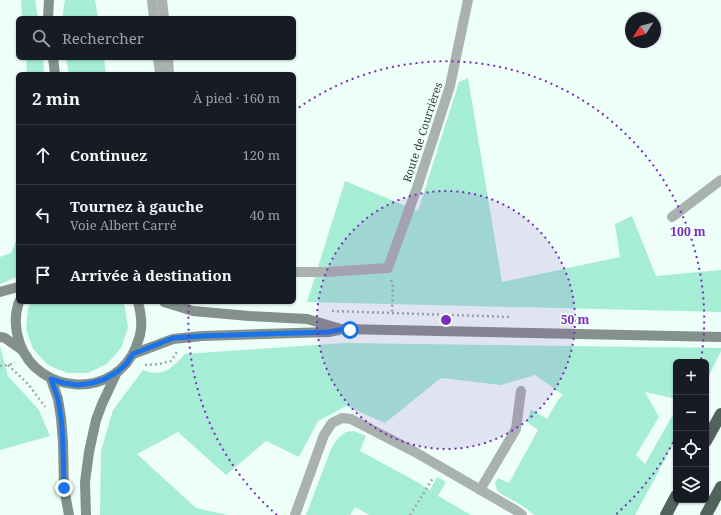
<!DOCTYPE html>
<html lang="fr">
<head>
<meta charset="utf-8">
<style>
	body { margin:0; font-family:"Noto Serif",serif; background:#242831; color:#f1f3f6 }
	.controls { position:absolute; right:12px; bottom:12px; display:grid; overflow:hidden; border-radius:6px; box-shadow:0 1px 3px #0004 }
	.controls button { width:36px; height:36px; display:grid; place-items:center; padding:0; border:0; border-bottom:1px solid #363941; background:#171b24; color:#f1f3f6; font:20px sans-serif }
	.compass { position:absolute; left:625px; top:12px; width:36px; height:36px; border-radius:50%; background:#171b24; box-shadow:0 1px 3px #0004; rotate:234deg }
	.stop { position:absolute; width:12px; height:12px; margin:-9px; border:3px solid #1a73e8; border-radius:50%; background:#fff }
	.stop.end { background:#1a73e8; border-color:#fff; box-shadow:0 1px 4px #0008 }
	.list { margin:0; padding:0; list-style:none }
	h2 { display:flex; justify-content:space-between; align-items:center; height:52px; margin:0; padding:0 16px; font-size:17px }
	h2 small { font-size:13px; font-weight:400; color:#9ea1a6 }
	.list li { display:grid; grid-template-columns:26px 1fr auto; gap:12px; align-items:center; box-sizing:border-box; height:60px; padding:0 16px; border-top:1px solid #363941 }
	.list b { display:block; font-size:15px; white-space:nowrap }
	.list p { margin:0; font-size:13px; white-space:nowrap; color:#9ea1a6 }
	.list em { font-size:13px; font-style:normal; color:#9ea1a6 }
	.icon { flex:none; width:22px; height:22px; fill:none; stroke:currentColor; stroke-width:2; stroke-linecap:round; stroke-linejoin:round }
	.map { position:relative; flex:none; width:721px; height:515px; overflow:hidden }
	.search { position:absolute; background:#171b24; box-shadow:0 1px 3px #0004; left:16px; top:16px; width:280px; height:44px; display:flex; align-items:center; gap:10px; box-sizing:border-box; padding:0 14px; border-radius:6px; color:#9ea1a6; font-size:15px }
	.panel { position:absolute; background:#171b24; box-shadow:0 1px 3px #0004; left:16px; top:72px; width:280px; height:232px; border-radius:6px }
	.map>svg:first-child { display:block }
	.green { fill:#a5eed5 }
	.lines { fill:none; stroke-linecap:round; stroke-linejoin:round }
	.path { stroke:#a0aca8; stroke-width:2.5; stroke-dasharray:2 3; stroke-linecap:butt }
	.lane { stroke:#aab2af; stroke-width:10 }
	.street { stroke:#aab2af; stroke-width:10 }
	.secondary { stroke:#84908b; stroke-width:10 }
	.highway { stroke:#51625c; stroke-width:12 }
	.route { stroke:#1a73e8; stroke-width:5 }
	.ring { fill:none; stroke:#7b2cbf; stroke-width:2; stroke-dasharray:2 4 }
	.labels { text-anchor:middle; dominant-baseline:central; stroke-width:3.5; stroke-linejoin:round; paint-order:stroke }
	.street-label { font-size:11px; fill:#343c39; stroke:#eefef8 }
	.centre { fill:#7b2cbf; stroke:#eefef8; stroke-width:2 }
	.ring-label { font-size:12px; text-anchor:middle; font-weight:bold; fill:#7b2cbf; stroke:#eefef8; stroke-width:3.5; stroke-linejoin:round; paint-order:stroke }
</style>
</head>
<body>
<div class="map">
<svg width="721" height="515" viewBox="0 0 721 515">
	<rect width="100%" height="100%" fill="#eefef8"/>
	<g class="green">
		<polygon points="21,0 35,0 38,18 22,18"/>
		<polygon points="65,0 95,0 98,18 63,18 63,12"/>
		<polygon points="26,58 43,58 44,74 27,74"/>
		<polygon points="66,58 104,58 106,74 69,74"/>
		<polygon points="468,78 502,282 620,257 615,224 632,216 656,276 721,270 721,312 307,302 345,181 418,211 459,82"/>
		<polygon points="18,236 18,276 13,279 0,284 0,257 11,253"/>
		<polygon points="31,302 122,302 125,307 128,328 121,348 107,364 88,373 67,373 48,365 33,349 26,329 28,308"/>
		<path d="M345,343L721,348V351L706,382V362H676V399L645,392L659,417L636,455L645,464L676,409V439L635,515H534L526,508L500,493L497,490L495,483L498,478L509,483L538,430L527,422L531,409L547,419L558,400L563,395L535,375L501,385L441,378L385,423L346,406L318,421L299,457L266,441L226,475L178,432L137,454L196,508L228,515H100L101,451L113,410L143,370C163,378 172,368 185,354Z"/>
		<polygon points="0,346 8,376 39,410 50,436 0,450"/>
		<polygon points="354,431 366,436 360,451 419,483 430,490 437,477 446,482 438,496 471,515 369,515 355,507 350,515 306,515 331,449 337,439 346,432"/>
	</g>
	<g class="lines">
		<g class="path">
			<polyline points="391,280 393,285 392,313"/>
			<polyline points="332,311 511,317"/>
			<polyline points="8,365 29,385 45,407"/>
			<polyline points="145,365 159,364 171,361 177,352"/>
			<polyline points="0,366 8,365 15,363"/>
			<polyline points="410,515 433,478"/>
		</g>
		<g class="lane">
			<polyline points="152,0 154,18"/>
			<polyline points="162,0 164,18"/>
			<polyline points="158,58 160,74"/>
			<polyline points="168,58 169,74"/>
			<polyline points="294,272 326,272 388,268"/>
			<polyline points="480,490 516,429 521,391"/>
			<polyline points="295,515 324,435 332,423 342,418 351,419 415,452 517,511 522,515"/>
		</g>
		<g class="street">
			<polyline points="672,217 721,180"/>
			<polyline points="388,268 418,185 450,86 468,0"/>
		</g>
		<g class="secondary">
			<polyline points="48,18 49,0"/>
			<polyline points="53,58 55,74"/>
			<polyline points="0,292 18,287"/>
			<path d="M19,302C14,316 15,330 20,344C39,396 115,399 136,347C137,343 139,339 140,335C143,324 141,313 138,302"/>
			<polyline points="164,302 193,311 249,316 307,319 341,329"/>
			<polyline points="0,337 5,338 22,350"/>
			<polyline points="133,354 173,339 202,336 329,332 343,329 721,337"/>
			<polyline points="51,379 58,399 61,418 63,442 64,488 69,515"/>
			<polyline points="86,515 85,482 89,452 96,420 102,404 117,372"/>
		</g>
		<g class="highway">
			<polyline points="706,441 721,414"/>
			<polyline points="666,515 676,496"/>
			<polyline points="706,515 721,487"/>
		</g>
	</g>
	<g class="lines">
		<path class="route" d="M64,488C63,459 64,427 58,399C56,392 53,385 51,379L64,383L78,385L92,383L105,379L117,372L126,364L133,354L173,338L202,336L329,332L343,329L350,330"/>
	</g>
	<circle cx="446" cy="320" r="129" fill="#7b2cbf" fill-opacity=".12"/>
	<g class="ring">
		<circle cx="446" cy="320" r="129"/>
		<path d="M676 437A258 258 0 0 1 615 515M277 515A258 258 0 0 1 189 302M294 111A258 258 0 0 1 701 360"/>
	</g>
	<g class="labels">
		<g class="street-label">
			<text transform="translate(422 132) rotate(-72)">Route de Courrières</text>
		</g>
	</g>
	<circle cx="446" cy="320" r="6" class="centre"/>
	<g class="ring-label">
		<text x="688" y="236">100 m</text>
		<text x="575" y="324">50 m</text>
	</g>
</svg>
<div class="controls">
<button>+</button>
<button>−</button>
<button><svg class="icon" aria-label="locate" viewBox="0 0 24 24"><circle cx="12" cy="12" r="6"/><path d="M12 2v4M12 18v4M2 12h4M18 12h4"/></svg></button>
<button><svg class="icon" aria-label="layers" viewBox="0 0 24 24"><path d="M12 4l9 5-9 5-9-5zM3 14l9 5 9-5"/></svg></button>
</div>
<svg class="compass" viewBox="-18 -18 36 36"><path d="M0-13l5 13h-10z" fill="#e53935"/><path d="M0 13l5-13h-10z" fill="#9ea1a6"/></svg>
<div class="stop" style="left:350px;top:330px"></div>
<div class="stop end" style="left:64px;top:488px"></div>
<div class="search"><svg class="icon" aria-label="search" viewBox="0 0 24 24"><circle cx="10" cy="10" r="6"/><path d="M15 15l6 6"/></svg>Rechercher</div>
<section class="panel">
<h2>2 min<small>À pied · 160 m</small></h2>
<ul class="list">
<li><svg class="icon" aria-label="ahead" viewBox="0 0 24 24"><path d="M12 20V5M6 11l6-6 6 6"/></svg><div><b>Continuez</b></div><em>120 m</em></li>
<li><svg class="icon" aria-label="left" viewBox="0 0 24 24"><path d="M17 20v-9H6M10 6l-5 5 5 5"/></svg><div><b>Tournez à gauche</b><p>Voie Albert Carré</p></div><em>40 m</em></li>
<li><svg class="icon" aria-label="arrive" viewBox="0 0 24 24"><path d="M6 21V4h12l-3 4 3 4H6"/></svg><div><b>Arrivée à destination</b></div></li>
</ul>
</section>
</div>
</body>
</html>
